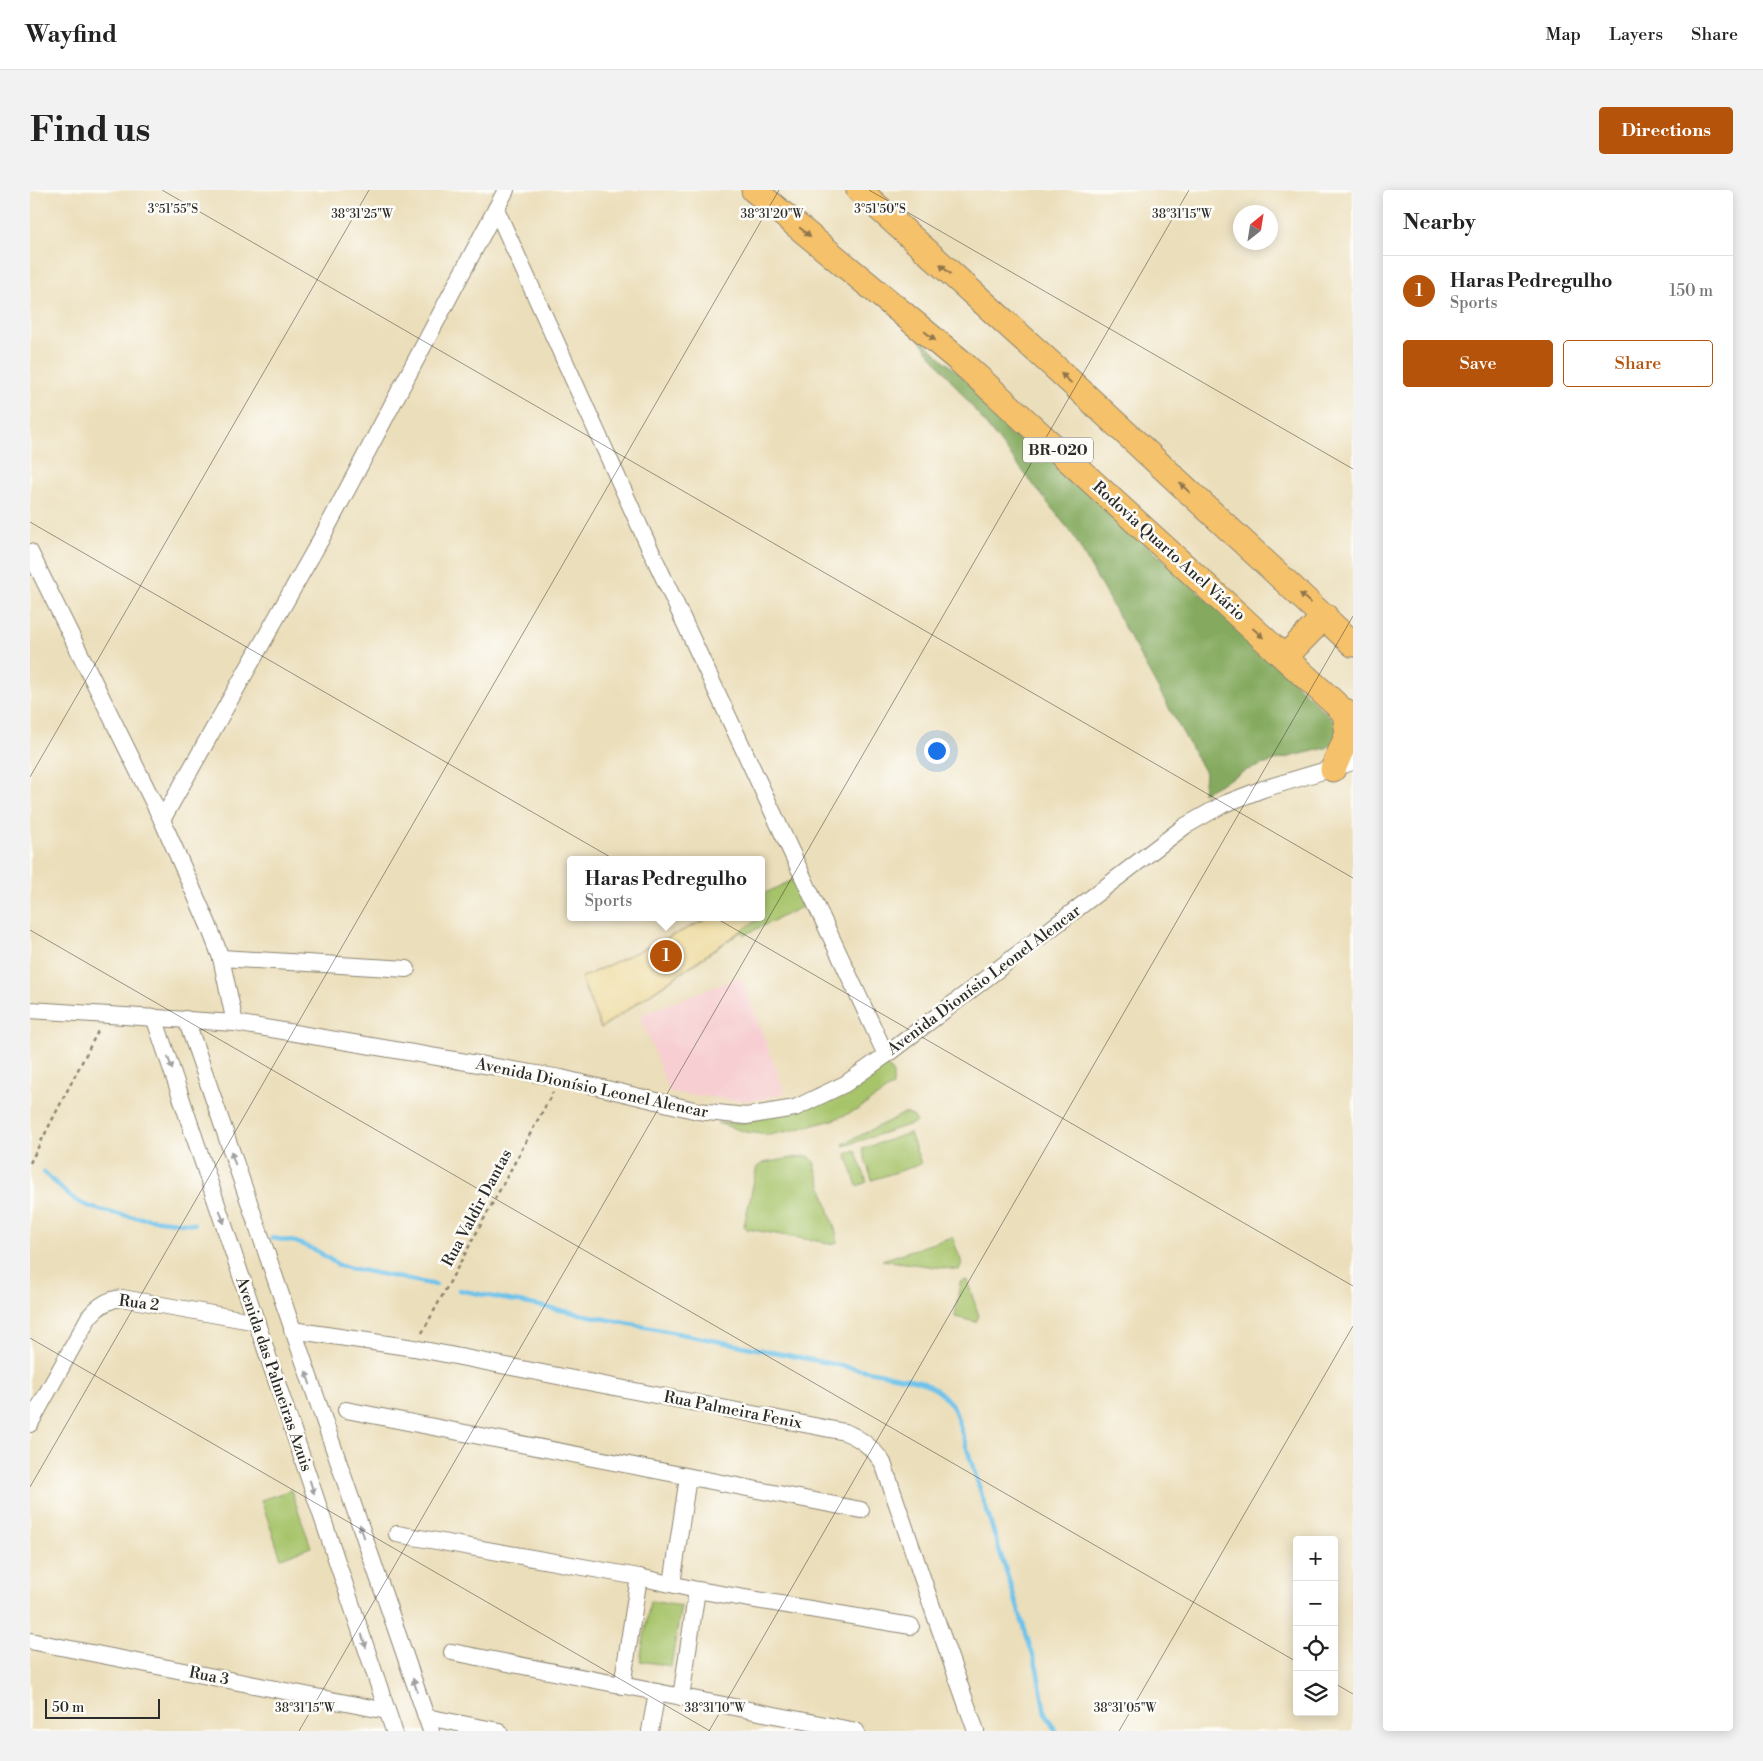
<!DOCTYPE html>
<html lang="en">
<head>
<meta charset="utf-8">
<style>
	body { margin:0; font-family:"Libre Bodoni",serif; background:#f2f2f2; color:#222 }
	.controls { position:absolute; right:15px; bottom:15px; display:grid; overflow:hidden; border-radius:5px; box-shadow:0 2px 12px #0003 }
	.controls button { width:45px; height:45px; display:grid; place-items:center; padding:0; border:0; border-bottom:1px solid #e0e0e0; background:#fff; color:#222; font:25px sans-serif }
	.compass { position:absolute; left:1203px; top:15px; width:45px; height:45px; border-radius:50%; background:#fff; box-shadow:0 2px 12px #0003; rotate:30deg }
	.scale { position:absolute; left:15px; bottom:12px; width:115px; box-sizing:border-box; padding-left:5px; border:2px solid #2b2b2b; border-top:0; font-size:14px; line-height:18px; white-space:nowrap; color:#2b2b2b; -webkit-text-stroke:4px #fdfcf7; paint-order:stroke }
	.you { position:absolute; left:906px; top:560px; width:18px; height:18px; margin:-12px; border:4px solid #fff; border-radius:50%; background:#1a73e8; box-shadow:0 0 0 8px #1a73e833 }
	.badge { display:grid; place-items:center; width:32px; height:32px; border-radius:50%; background:#b45309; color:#fff; font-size:16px; font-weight:700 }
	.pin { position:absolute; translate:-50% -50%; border:2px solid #fff; box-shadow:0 1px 5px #0006 }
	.popup { position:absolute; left:537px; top:666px; width:198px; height:65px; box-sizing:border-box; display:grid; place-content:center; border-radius:5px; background:#fff; filter:drop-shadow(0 1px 4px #0005); font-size:16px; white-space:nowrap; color:#767676 }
	.popup b { font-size:19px; color:#222 }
	.popup::after { content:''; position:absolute; left:50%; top:100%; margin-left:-10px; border:10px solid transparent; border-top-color:#fff }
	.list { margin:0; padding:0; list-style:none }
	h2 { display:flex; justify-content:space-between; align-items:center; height:65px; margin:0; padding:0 20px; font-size:21px }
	h2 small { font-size:16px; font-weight:400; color:#767676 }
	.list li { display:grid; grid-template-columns:32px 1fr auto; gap:15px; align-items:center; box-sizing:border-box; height:70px; padding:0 20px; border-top:1px solid #e0e0e0 }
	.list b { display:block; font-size:19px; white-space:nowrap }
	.list p { margin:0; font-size:16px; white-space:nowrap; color:#767676 }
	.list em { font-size:16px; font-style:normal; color:#767676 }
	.actions { display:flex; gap:10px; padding:15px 20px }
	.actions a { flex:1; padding:11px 0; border:1px solid #b45309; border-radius:5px; text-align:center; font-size:18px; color:#b45309 }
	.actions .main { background:#b45309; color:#fff }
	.icon { flex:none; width:28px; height:28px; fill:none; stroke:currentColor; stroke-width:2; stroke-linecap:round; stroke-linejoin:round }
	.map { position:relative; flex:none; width:1323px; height:1541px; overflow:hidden; border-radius:5px }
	header { display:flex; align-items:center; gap:30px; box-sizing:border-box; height:70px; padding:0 25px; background:#fff; border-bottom:1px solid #e0e0e0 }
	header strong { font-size:24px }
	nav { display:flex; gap:28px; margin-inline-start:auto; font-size:18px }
	.intro { display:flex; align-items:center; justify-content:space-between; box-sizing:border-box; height:120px; padding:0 30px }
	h1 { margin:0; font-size:35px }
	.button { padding:12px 22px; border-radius:5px; background:#b45309; color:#fff; font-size:18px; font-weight:700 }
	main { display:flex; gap:30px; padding:0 30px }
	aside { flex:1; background:#fff; border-radius:5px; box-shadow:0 2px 12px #0003 }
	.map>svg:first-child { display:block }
	.built { fill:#f7cfd2 }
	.green { fill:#a7c46b; stroke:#69784b }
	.forest { fill:#85aa5f; stroke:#586a45 }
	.sand { fill:#eeda9e; stroke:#8c8264 }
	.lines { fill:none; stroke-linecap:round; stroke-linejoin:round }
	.stream { stroke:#6dc2ea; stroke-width:4.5 }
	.minor-casing { stroke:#8b8472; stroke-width:18 }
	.highway-casing { stroke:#8b8472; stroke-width:27 }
	.path { stroke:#8b8472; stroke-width:2.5; stroke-dasharray:4 4; stroke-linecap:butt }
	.minor { stroke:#fff; stroke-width:16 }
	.highway { stroke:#f5c16b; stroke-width:25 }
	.oneway { fill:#90764b }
	.oneway2 { fill:#a0a0a0 }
	.ticks { fill:none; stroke:#2b2b2b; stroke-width:1; stroke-opacity:0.45 }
	.labels { text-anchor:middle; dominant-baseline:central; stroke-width:5; stroke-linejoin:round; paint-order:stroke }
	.shield { fill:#fdfcf7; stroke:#6a6a68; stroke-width:1 }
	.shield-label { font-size:15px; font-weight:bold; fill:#2b2b2b }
	.street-label { font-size:16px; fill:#2b2b2b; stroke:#fdfcf7 }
	.ticks-label { font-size:12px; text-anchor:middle; fill:#2b2b2b; stroke:#fdfcf7; stroke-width:5; stroke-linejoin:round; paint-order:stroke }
</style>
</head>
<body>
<header>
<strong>Wayfind</strong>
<nav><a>Map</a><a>Layers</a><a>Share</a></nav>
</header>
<div class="intro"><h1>Find us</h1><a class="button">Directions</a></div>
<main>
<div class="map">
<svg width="1323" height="1541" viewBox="0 0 1323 1541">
	<rect width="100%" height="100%" fill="#fdfcf7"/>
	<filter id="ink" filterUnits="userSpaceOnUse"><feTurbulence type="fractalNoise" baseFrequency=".02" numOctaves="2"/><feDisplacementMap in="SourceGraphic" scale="10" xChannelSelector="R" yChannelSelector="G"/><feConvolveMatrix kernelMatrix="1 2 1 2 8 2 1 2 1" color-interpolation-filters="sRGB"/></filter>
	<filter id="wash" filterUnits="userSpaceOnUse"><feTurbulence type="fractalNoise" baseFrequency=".0096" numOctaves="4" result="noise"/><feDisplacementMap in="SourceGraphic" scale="20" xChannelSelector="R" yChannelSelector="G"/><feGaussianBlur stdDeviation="1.12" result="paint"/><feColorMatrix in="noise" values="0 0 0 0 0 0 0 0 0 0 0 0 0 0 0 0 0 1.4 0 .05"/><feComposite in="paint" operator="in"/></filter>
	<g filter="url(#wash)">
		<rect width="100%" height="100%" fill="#ebdeba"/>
		<polygon class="built" points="711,787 755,903 733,909 711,911 639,902 610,825"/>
		<g class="green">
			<polygon points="765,689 776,715 714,745 712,741 571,838 551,788 682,727 731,727 731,705"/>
			<polygon points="856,873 863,884 863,896 827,920 803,930 768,939 739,945 716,942 687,933 717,933"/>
			<polygon points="875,923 883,926 887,932 814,956 813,954"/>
			<polygon points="880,943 891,974 842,990 832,959"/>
			<polygon points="825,960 837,992 827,996 816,964"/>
			<polygon points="775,966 779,966 784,972 807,1046 807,1053 804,1054 717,1039 714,1036 715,1031 727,977 733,973"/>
			<polygon points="922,1047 932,1073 929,1080 852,1070"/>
			<polygon points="937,1090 949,1126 946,1132 925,1127 930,1092"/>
			<polygon points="261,1300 281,1357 251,1368 231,1310"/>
			<polygon points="620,1411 651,1416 641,1476 610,1471"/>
		</g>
		<polygon class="forest" points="884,143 1228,456 1307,534 1305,553 1296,558 1251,569 1217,580 1173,603 1175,583 1043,345"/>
		<polygon class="sand" points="682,727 731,727 571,838 551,788"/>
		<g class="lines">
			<g class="stream">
				<path d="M14,982C26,993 38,1007 53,1014C82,1027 132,1030 164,1034"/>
				<polyline points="242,1048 266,1052 287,1061 310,1076 406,1095"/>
				<path d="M429,1100L889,1191C907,1199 915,1204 925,1221L1007,1478L1015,1523L1026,1541"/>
			</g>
		</g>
	</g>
	<g filter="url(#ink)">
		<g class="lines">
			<defs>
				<g id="minor">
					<polyline points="466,19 615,348 856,865"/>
					<polyline points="0,362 132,630 178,734 191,768 205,833"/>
					<polyline points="132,630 291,349 476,0"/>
					<polyline points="191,768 377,779"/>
					<polyline points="0,820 205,833 531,888 668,921 716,926 765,918 815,894 856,865 1155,636 1194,614 1233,599 1323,572"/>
					<polyline points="124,827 364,1541"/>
					<polyline points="156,829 401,1541"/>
					<path d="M262,1140L384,1158L815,1242C832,1249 843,1258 853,1273L909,1437L946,1541"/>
					<polyline points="316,1220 831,1320"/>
					<path d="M0,1234L59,1127C68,1116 78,1109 92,1108L227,1132"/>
					<polyline points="367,1344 609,1387 667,1400 881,1436"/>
					<polyline points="642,1394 658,1287"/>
					<polyline points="0,1451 357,1521"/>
					<polyline points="422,1462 826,1541"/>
					<polyline points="592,1496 609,1387"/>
					<polyline points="651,1507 667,1400"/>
					<polyline points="396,1527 469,1541"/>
					<polyline points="620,1541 627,1502"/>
				</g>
				<g id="highway">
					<polyline points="724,0 930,171 1323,530"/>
					<polyline points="829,0 1028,180 1323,454"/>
					<polyline points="1255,467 1295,426"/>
					<polyline points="1303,579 1318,544 1315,522"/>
				</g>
			</defs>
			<use href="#minor" class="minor-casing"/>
			<use href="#highway" class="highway-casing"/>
			<g class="path">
				<polyline points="0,973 68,841"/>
				<polyline points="392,1143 523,902"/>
			</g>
			<use href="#minor" class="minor"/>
			<use href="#highway" class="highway"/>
		</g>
		<defs><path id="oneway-solid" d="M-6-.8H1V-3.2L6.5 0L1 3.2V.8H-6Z" transform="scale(1.25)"/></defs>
		<g class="oneway">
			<use href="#oneway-solid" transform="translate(775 42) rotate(40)"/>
			<use href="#oneway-solid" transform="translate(915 79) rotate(-138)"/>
			<use href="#oneway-solid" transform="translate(900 146) rotate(40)"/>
			<use href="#oneway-solid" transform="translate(1036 188) rotate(-137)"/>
			<use href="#oneway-solid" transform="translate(1155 298) rotate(-137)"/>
			<use href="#oneway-solid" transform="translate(1275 408) rotate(-137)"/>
			<use href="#oneway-solid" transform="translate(1228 443) rotate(42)"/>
		</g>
		<g class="oneway2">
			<use href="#oneway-solid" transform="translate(140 873) rotate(71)"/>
			<use href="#oneway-solid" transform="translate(203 968) rotate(-109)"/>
			<use href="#oneway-solid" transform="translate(192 1027) rotate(71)"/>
			<use href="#oneway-solid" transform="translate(278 1188) rotate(-109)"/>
			<use href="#oneway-solid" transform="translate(282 1297) rotate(72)"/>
			<use href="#oneway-solid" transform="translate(332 1341) rotate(-109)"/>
			<use href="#oneway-solid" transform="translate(334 1451) rotate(72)"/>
			<use href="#oneway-solid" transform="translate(385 1495) rotate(-109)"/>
		</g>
	</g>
	<path class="ticks" d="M132,0L1323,688M839,0L1323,279M0,332L1323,1096M0,587L339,0M0,740L1267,1472M0,1148L680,1541M0,1297L749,0M1304,1493L1323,1504M269,1541L1159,0M679,1541L1323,426M1089,1541L1323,1136"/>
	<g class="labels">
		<rect class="shield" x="993" y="247.5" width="70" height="25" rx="4"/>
		<g class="shield-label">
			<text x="1028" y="260">BR-020</text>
		</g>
		<g class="street-label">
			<text transform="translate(1139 361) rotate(42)">Rodovia Quarto Anel Viário</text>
			<text transform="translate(954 790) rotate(-37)">Avenida Dionísio Leonel Alencar</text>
			<text transform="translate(562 898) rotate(12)">Avenida Dionísio Leonel Alencar</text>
			<text transform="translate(447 1018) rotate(-62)">Rua Valdir Dantas</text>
			<text transform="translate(109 1113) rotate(7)">Rua 2</text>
			<text transform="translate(244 1184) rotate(71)">Avenida das Palmeiras Azuis</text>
			<text transform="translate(703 1220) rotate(11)">Rua Palmeira Fenix</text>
			<text transform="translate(179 1486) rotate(11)">Rua 3</text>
		</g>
	</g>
	<g class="ticks-label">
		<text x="143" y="23">3°51'55"S</text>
		<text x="850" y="23">3°51'50"S</text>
		<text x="332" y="28">38°31'25"W</text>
		<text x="742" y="28">38°31'20"W</text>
		<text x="1152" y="28">38°31'15"W</text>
		<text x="275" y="1522">38°31'15"W</text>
		<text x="685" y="1522">38°31'10"W</text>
		<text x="1095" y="1522">38°31'05"W</text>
	</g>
</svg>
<div class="controls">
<button>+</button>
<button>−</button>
<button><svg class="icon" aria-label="locate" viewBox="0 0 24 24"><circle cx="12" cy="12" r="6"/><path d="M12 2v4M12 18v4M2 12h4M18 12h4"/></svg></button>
<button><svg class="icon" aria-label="layers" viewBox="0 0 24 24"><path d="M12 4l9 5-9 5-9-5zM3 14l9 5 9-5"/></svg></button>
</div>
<svg class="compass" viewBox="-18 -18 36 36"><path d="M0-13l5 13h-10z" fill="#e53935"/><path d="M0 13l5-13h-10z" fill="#767676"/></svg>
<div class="scale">50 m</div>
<div class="you"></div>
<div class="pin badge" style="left:636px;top:766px">1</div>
<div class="popup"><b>Haras Pedregulho</b>Sports</div>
</div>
<aside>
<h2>Nearby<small></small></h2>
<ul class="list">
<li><span class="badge">1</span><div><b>Haras Pedregulho</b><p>Sports</p></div><em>150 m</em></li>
</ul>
<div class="actions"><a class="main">Save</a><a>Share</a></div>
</aside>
</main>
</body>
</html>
